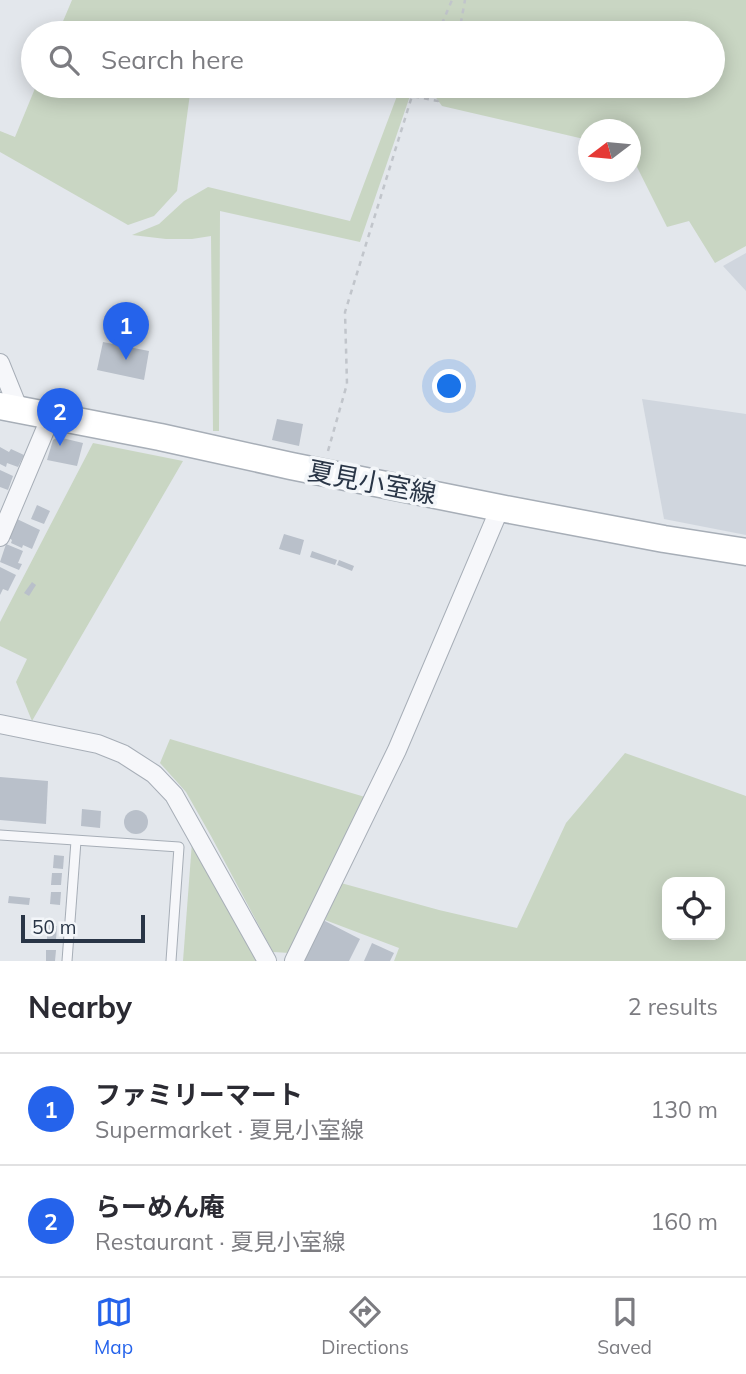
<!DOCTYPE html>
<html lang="en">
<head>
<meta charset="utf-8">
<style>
	body { margin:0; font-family:Mulish,"Noto Sans JP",sans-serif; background:#f7f7f7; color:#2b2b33 }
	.controls { position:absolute; right:21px; bottom:21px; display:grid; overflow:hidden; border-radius:14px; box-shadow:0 4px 18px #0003 }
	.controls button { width:63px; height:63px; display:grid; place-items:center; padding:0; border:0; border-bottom:2px solid #e1e1e2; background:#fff; color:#2b2b33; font:35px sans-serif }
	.compass { position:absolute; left:578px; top:119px; width:63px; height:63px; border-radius:50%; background:#fff; box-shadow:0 4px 18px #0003; rotate:254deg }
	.scale { position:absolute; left:21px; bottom:18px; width:124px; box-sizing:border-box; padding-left:7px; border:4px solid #293546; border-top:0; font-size:19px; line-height:24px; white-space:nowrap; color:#293546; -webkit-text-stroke:5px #f3f6f9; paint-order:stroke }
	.you { position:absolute; left:450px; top:387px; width:24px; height:24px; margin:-18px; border:5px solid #fff; border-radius:50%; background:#1a73e8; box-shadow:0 0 0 10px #1a73e833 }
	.badge { display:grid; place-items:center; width:46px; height:46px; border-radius:50%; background:#2563eb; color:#fff; font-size:23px; font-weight:700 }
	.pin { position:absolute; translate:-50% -58px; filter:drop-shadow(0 2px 4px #0008) }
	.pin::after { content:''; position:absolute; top:37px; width:24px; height:21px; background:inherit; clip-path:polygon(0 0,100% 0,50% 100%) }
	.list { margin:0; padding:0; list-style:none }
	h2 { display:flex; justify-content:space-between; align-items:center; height:91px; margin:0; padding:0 28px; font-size:30px }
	h2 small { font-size:23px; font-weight:400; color:#7c7c81 }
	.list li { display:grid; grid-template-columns:46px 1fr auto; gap:21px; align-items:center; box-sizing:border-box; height:112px; padding:0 28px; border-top:2px solid #e1e1e2 }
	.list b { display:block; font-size:26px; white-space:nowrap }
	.list p { margin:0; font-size:23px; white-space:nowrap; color:#7c7c81 }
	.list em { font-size:23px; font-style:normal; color:#7c7c81 }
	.icon { flex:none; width:38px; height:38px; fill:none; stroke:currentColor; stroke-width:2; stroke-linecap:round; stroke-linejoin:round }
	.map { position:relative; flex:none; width:746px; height:961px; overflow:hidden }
	.search { position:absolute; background:#fff; box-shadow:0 4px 18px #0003; left:21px; right:21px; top:21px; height:77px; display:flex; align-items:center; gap:18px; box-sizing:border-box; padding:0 24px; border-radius:38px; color:#7c7c81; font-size:26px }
	.sheet { height:315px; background:#fff }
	nav { display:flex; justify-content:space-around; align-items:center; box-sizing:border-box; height:98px; border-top:2px solid #e1e1e2; background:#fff; font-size:19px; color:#7c7c81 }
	nav a { display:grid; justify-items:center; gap:4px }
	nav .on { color:#2563eb }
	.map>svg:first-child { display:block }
	.built { fill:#d0d6de }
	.green { fill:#c9d6c3; fill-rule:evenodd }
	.building { fill:#b9c0ca }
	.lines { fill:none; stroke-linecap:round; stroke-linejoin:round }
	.lane-casing { stroke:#a7aeb7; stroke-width:11 }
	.street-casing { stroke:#a7aeb7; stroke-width:20 }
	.secondary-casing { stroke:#a7aeb7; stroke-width:29 }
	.path { stroke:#c1c5cb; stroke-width:2.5; stroke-dasharray:5 5; stroke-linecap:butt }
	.lane { stroke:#f6f7fa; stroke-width:9 }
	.street { stroke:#f6f7fa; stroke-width:18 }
	.secondary { stroke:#fff; stroke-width:26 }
	.labels { text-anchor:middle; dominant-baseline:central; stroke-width:7; stroke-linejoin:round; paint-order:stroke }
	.street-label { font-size:26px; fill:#293546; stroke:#f3f6f9 }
</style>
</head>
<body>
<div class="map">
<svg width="746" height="961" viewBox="0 0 746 961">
	<rect width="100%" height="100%" fill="#e3e7ec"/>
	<g class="built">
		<polygon points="746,253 746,291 723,266"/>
		<polygon points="642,399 746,414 746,535 664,519"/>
	</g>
	<g class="green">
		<polygon points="72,0 746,0 746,246 715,263 689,221 667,227 631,155 630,130 588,130 588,140 442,106 434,95 412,90 360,242 220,211 219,431 213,431 211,236 192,239 166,239 132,235 159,224 184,201 208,187 350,221 400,88 395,86 713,86 713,33 58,33"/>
		<polygon points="36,86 191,86 177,191 154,216 128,225 0,152 0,131 15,137"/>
		<polygon points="93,443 183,461 32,721 16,682 27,659 0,646 0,622"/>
		<polygon points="170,739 365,797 290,953 273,952 211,836 186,792 160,763"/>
		<path d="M625,753L746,796V961H394L399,948L325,920L341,883L439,910L517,928L566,823ZM667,882H720V935H667Z"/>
		<polygon points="192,842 256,961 183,961"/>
	</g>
	<g class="building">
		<polygon points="103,342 149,351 144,380 97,370"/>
		<polygon points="277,419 303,424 299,446 272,440"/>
		<polygon points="58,437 83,443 77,466 47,460 53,440"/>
		<polygon points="0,447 9,452 11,449 24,455 18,467 7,463 6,467 0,464"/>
		<polygon points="0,470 13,476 8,490 0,487"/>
		<polygon points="37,505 50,511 44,524 31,519"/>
		<polygon points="17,519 40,530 32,549 23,545 22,548 11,543 12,540 9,538"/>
		<polygon points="284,534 304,540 300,555 279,549"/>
		<polygon points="6,544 23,551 18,563 22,564 19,570 0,562"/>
		<polygon points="312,551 337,560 335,565 310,557"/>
		<polygon points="339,560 354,566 352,571 337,565"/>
		<polygon points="0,567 16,575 8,591 3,589 0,595"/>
		<polygon points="32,582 36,585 29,596 24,593"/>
		<polygon points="0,777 48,781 46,824 0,820"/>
		<polygon points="82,809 101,811 100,828 81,826"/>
		<circle cx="136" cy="822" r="12"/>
		<polygon points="54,855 64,856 63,869 53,868"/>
		<polygon points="52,873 62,873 61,885 51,885"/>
		<polygon points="51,892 61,892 60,905 50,904"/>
		<polygon points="9,896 30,898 29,905 8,903"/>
		<polygon points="323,920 360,939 349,961 302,961"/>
		<polygon points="48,925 57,926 56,940 47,939"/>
		<polygon points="372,943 394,953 390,961 364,961"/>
		<polygon points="46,950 56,950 55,961 46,961"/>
	</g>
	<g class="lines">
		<defs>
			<g id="lane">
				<polyline points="0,835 179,847 171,961"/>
				<polyline points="67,961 76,841"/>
			</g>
			<g id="street">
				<polyline points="0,363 19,410"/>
				<polyline points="0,537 51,416"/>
				<polyline points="0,724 98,744 123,754 154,774 174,795 267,961"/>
				<polyline points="294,961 397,750 500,508"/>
			</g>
			<polyline id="secondary" points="0,406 160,437 291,466 500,508 664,539 746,552"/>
		</defs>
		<use href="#lane" class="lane-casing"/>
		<use href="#street" class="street-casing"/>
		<use href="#secondary" class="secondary-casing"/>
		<g class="path">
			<polyline points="438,33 452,0"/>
			<polyline points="459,33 465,0"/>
			<polyline points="412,96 417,86"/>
			<polyline points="328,451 347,384 345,312 412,96 438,101 444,86"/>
		</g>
		<use href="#lane" class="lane"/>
		<use href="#street" class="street"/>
		<use href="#secondary" class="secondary"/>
	</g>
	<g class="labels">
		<g class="street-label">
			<text transform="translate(372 482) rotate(11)">夏見小室線</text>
		</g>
	</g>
</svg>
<div class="controls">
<button><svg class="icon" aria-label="locate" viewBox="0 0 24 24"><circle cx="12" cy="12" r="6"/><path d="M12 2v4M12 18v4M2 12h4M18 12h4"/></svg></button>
</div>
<svg class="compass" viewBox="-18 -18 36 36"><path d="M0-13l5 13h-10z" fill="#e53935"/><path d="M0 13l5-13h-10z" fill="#7c7c81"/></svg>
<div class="scale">50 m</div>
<div class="you"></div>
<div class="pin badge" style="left:126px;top:360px">1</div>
<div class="pin badge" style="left:60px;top:446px">2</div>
<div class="search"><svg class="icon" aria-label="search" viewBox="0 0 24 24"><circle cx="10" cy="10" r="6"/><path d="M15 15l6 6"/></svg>Search here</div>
</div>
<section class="sheet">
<h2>Nearby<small>2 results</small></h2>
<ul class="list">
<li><span class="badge">1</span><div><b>ファミリーマート</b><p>Supermarket · 夏見小室線</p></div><em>130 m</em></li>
<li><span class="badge">2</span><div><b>らーめん庵</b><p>Restaurant · 夏見小室線</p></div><em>160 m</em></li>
</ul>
</section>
<nav>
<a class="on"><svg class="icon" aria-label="map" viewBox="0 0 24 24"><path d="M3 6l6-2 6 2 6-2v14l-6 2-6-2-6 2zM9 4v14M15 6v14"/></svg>Map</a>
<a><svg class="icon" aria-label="directions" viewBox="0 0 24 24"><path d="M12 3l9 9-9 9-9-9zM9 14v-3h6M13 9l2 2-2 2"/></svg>Directions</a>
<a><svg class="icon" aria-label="saved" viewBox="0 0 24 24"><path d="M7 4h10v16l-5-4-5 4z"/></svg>Saved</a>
</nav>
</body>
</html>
